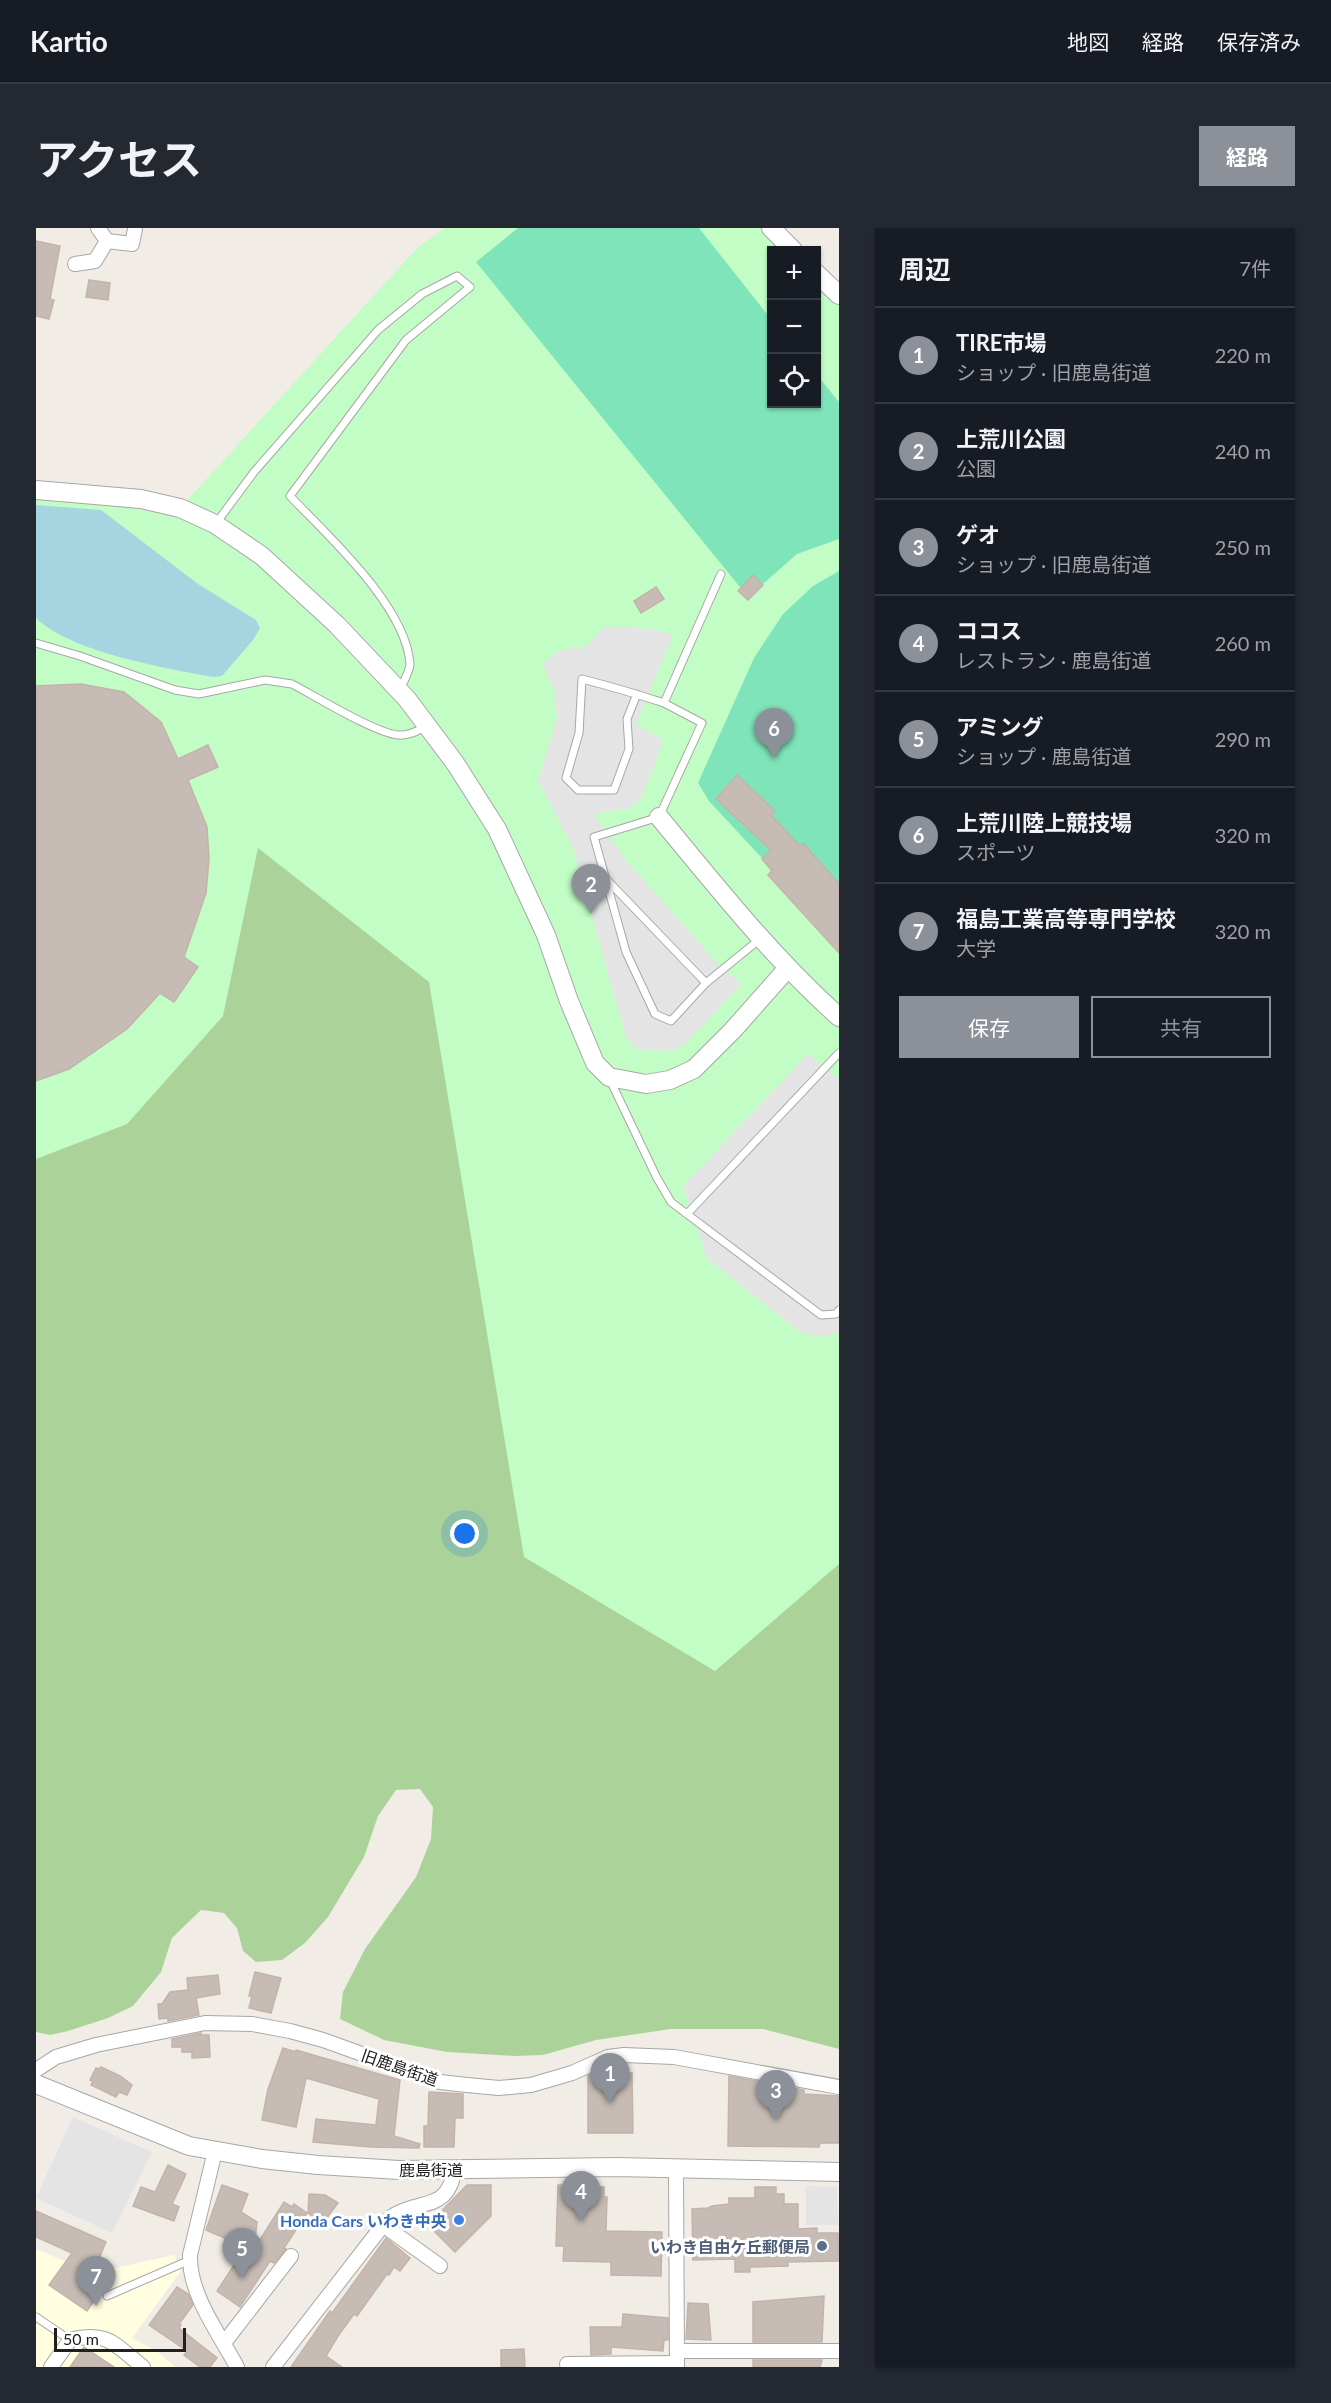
<!DOCTYPE html>
<html lang="ja">
<head>
<meta charset="utf-8">
<style>
	body { margin:0; font-family:Lato,"Noto Sans JP",sans-serif; background:#242831; color:#f1f3f6 }
	.controls { position:absolute; right:18px; top:18px; display:grid; overflow:hidden; border-radius:0px; box-shadow:0 2px 4px #0004 }
	.controls button { width:54px; height:54px; display:grid; place-items:center; padding:0; border:0; border-bottom:2px solid #363941; background:#171b24; color:#f1f3f6; font:30px sans-serif }
	.scale { position:absolute; left:18px; bottom:15px; width:132px; box-sizing:border-box; padding-left:6px; border:3px solid #202020; border-top:0; font-size:16px; line-height:21px; white-space:nowrap; color:#202020; -webkit-text-stroke:4px #fff; paint-order:stroke }
	.you { position:absolute; left:429px; top:1306px; width:21px; height:21px; margin:-15px; border:4px solid #fff; border-radius:50%; background:#1a73e8; box-shadow:0 0 0 9px #1a73e833 }
	.badge { display:grid; place-items:center; width:39px; height:39px; border-radius:50%; background:#8c9099; color:#fff; font-size:20px; font-weight:700 }
	.pin { position:absolute; translate:-50% -50px; filter:drop-shadow(0 2px 3px #0008) }
	.pin::after { content:''; position:absolute; top:32px; width:21px; height:18px; background:inherit; clip-path:polygon(0 0,100% 0,50% 100%) }
	.list { margin:0; padding:0; list-style:none }
	h2 { display:flex; justify-content:space-between; align-items:center; height:78px; margin:0; padding:0 24px; font-size:26px }
	h2 small { font-size:20px; font-weight:400; color:#9ea1a6 }
	.list li { display:grid; grid-template-columns:39px 1fr auto; gap:18px; align-items:center; box-sizing:border-box; height:96px; padding:0 24px; border-top:2px solid #363941 }
	.list b { display:block; font-size:22px; white-space:nowrap }
	.list p { margin:0; font-size:20px; white-space:nowrap; color:#9ea1a6 }
	.list em { font-size:20px; font-style:normal; color:#9ea1a6 }
	.actions { display:flex; gap:12px; padding:18px 24px }
	.actions a { flex:1; padding:14px 0; border:2px solid #8c9099; border-radius:0px; text-align:center; font-size:21px; color:#8c9099 }
	.actions .main { background:#8c9099; color:#fff }
	.icon { flex:none; width:33px; height:33px; fill:none; stroke:currentColor; stroke-width:2; stroke-linecap:round; stroke-linejoin:round }
	.map { position:relative; flex:none; width:803px; height:2139px; overflow:hidden; border-radius:0px }
	header { display:flex; align-items:center; gap:36px; box-sizing:border-box; height:84px; padding:0 30px; background:#171b24; border-bottom:2px solid #363941 }
	header strong { font-size:28px }
	nav { display:flex; gap:33px; margin-inline-start:auto; font-size:21px }
	.intro { display:flex; align-items:center; justify-content:space-between; box-sizing:border-box; height:144px; padding:0 36px }
	h1 { margin:0; font-size:42px }
	.button { padding:15px 27px; border-radius:0px; background:#8c9099; color:#fff; font-size:21px; font-weight:700 }
	main { display:flex; gap:36px; padding:0 36px }
	aside { flex:1; background:#171b24; border-radius:0px; box-shadow:0 2px 4px #0004 }
	.map>svg:first-child { display:block }
	.education { fill:#fffee1 }
	.forest { fill:#abd399 }
	.park { fill:#c2fdc5 }
	.pitch { fill:#80e4ba }
	.parking { fill:#e4e4e4 }
	.water { fill:#a4d5e1 }
	.building { fill:#c6bcb5; stroke:#c4b3a7; stroke-width:1.5 }
	.lines { fill:none; stroke-linecap:round; stroke-linejoin:round }
	.service-casing { stroke:#a7a7a7; stroke-width:9 }
	.minor-casing { stroke:#a7a7a7; stroke-width:16 }
	.tertiary-casing { stroke:#a7a7a7; stroke-width:20 }
	.service { stroke:#fff; stroke-width:7 }
	.minor { stroke:#fff; stroke-width:14 }
	.tertiary { stroke:#fff; stroke-width:18 }
	.shop-dot { fill:#3f7fe0; stroke:#fff; stroke-width:2 }
	.service-dot { fill:#5c6f8a; stroke:#fff; stroke-width:2 }
	.labels { text-anchor:middle; dominant-baseline:central; stroke-width:6; stroke-linejoin:round; paint-order:stroke }
	.street-label { font-size:16px; fill:#202020; stroke:#fff }
	.shop-label { font-size:16px; font-weight:bold; fill:#366cbe; stroke:#fff; text-anchor:end }
	.service-label { font-size:16px; font-weight:bold; fill:#4e5e75; stroke:#fff; text-anchor:end }
</style>
</head>
<body>
<header>
<strong>Kartio</strong>
<nav><a>地図</a><a>経路</a><a>保存済み</a></nav>
</header>
<div class="intro"><h1>アクセス</h1><a class="button">経路</a></div>
<main>
<div class="map">
<svg width="803" height="2139" viewBox="0 0 803 2139">
	<rect width="100%" height="100%" fill="#f1ede6"/>
	<polygon class="education" points="0,2021 57,2045 138,2027 145,2043 96,2110 122,2124 139,2139 0,2139"/>
	<polygon class="forest" points="189,538 803,1112 803,1821 727,1801 635,1801 560,1812 507,1827 479,1828 411,1824 348,1812 304,1791 307,1764 329,1721 380,1649 395,1611 397,1579 384,1561 360,1562 342,1588 328,1629 292,1689 269,1715 246,1732 220,1734 207,1723 201,1700 188,1685 165,1682 136,1710 125,1744 97,1778 72,1790 32,1803 14,1807 0,1804 0,878"/>
	<polygon class="park" points="409,0 735,0 757,22 736,22 736,176 780,176 781,45 803,67 803,1336 679,1443 488,1329 393,754 222,620 187,788 91,896 0,931 0,262 144,280 382,19"/>
	<g class="pitch">
		<polygon points="482,0 663,0 735,91 736,176 780,176 781,147 803,174 803,311 761,326 712,369 440,34"/>
		<polygon points="803,343 803,713 673,573 662,555 718,430 747,386 777,358"/>
	</g>
	<g class="parking">
		<polygon points="569,398 614,401 637,407 600,496 625,511 625,520 605,571 594,580 558,586 590,632 685,739 706,756 648,817 637,823 601,822 590,809 537,620 502,552 521,490 519,464 507,437 519,425 536,419 549,419"/>
		<polygon points="772,826 803,852 803,1104 785,1109 762,1103 671,1030 647,958"/>
		<polygon points="37,1889 116,1924 76,2005 0,1970"/>
		<polygon points="770,1958 801,1959 802,1997 770,1997"/>
	</g>
	<path class="water" d="M0,277L65,282L162,356L220,392L224,400L217,412L186,448L177,449C128,440 35,424 0,390Z"/>
	<g class="building">
		<polygon points="0,13 24,18 14,71 18,72 13,91 0,88"/>
		<polygon points="53,52 74,55 72,72 50,69"/>
		<polygon points="717,347 727,357 712,372 702,363"/>
		<polygon points="620,359 628,371 605,385 598,373"/>
		<polygon points="45,456 88,464 125,494 142,531 172,517 182,539 152,552 171,599 173,631 170,665 148,729 162,739 138,774 124,765 91,801 33,841 0,853 0,458"/>
		<polygon points="701,547 739,583 735,587 764,618 767,615 803,656 803,725 732,647 736,643 726,631 735,622 680,571"/>
		<polygon points="219,1744 245,1750 235,1785 213,1780 216,1768 213,1768"/>
		<polygon points="182,1747 184,1766 160,1770 163,1787 132,1793 132,1790 123,1791 122,1776 126,1776 134,1764 152,1762 151,1750"/>
		<polygon points="165,1805 165,1807 173,1807 174,1829 156,1830 156,1824 146,1824 146,1819 136,1819 136,1811"/>
		<polygon points="247,1820 260,1824 260,1822 364,1852 358,1908 384,1916 383,1920 335,1919 277,1914 280,1891 340,1897 343,1871 270,1850 260,1899 226,1892 232,1861"/>
		<polygon points="65,1839 84,1848 96,1857 91,1867 83,1864 80,1869 55,1857 57,1853 54,1852 60,1840 63,1841"/>
		<polygon points="558,1845 596,1845 597,1905 552,1905 552,1848"/>
		<polygon points="693,1848 768,1862 768,1866 803,1868 803,1915 784,1915 783,1919 692,1918"/>
		<polygon points="393,1864 427,1866 427,1890 419,1890 418,1919 388,1919 388,1898 392,1898"/>
		<polygon points="132,1937 150,1946 136,1976 143,1979 138,1993 97,1978 105,1959 119,1964"/>
		<polygon points="186,1957 212,1966 205,1984 221,1994 218,2021 248,1974 256,1979 258,1976 271,1985 248,2020 250,2021 238,2035 234,2033 204,2079 181,2063 210,2019 170,2002"/>
		<polygon points="431,1957 455,1957 455,1988 419,2024 392,1997"/>
		<polygon points="522,1957 568,1959 568,1969 571,1969 570,2003 626,2004 625,2048 575,2047 575,2034 527,2033 528,2018 520,2018"/>
		<polygon points="719,1959 740,1959 740,1966 748,1966 748,1976 762,1976 762,2001 781,2000 781,2005 802,2005 803,2033 752,2034 752,2038 714,2039 714,2044 699,2044 699,2031 657,2032 656,1981 672,1980 676,1978 693,1976 693,1970 719,1970"/>
		<polygon points="273,1966 289,1967 302,1975 287,1995 272,1985"/>
		<polygon points="0,1983 70,2014 53,2054 65,2063 51,2083 13,2057 36,2025 0,2009"/>
		<polygon points="350,2010 374,2030 364,2043 358,2039 353,2047 351,2046 321,2088 318,2086 302,2108 290,2128 306,2139 255,2139 294,2083 296,2085"/>
		<polygon points="141,2059 152,2066 157,2077 143,2096 145,2097 143,2100 181,2130 174,2139 164,2139 148,2127 151,2123 113,2097"/>
		<polygon points="788,2068 786,2114 717,2114 717,2074"/>
		<polygon points="652,2075 672,2076 675,2112 650,2111"/>
		<polygon points="587,2086 632,2090 632,2112 628,2112 627,2123 575,2119 575,2126 555,2127 554,2099 586,2099"/>
		<polygon points="48,2119 78,2139 34,2139"/>
		<polygon points="488,2121 489,2139 465,2139 465,2122"/>
		<polygon points="717,2132 786,2132 784,2139 717,2139"/>
	</g>
	<g class="lines">
		<defs>
			<g id="service">
				<path d="M181,294L218,244L342,102L386,66L421,48L434,59L370,112L254,268C292,308 370,378 374,436C374,443 367,454 364,462"/>
				<polyline points="685,346 628,475 666,495 623,589 558,609 590,724 619,786 635,793 670,755 724,711"/>
				<path d="M0,415L44,428L139,462L163,466L229,452L256,456C279,468 339,505 362,507C372,508 381,503 389,499"/>
				<path d="M601,466L591,491L593,521L578,562H542L530,550L543,505L546,451C573,458 601,466 628,475"/>
				<polyline points="572,653 670,755"/>
				<polyline points="574,852 621,950 635,974 785,1087 800,1086 803,1082"/>
				<polyline points="651,986 803,825"/>
				<polyline points="71,2068 154,2032"/>
				<polyline points="0,2089 34,2112"/>
			</g>
			<g id="minor">
				<polyline points="71,13 96,16 99,1"/>
				<polyline points="39,36 59,33 71,13 62,0"/>
				<polyline points="0,1842 20,1829 60,1817 169,1795 216,1796 254,1803 287,1812 404,1854 431,1857 463,1860 495,1857 536,1845 572,1829 588,1827 638,1829 803,1859"/>
				<path d="M179,1923L154,2027C153,2067 183,2105 201,2139"/>
				<polyline points="640,1940 641,2139"/>
				<polyline points="347,1997 404,2038"/>
				<polyline points="188,2115 255,2028"/>
				<polyline points="641,2123 803,2123"/>
				<polyline points="531,2136 641,2135"/>
				<path d="M15,2139L34,2112C72,2102 79,2117 107,2139"/>
				<path d="M237,2139L344,2001C348,1996 353,1990 358,1987C388,1970 411,1984 419,1941"/>
			</g>
			<g id="tertiary">
				<polyline points="735,0 757,22"/>
				<polyline points="780,45 803,67"/>
				<polyline points="0,262 105,271 144,280 179,296 226,328 301,397 371,471 419,535 461,601 510,707 533,773 559,835 573,849 610,856 634,852 658,841 697,802 751,741"/>
				<path d="M623,589C681,659 736,729 803,789"/>
				<polyline points="0,1856 153,1918 226,1931 282,1937 363,1942 581,1939 803,1944"/>
			</g>
		</defs>
		<use href="#service" class="service-casing"/>
		<use href="#minor" class="minor-casing"/>
		<use href="#tertiary" class="tertiary-casing"/>
		<use href="#service" class="service"/>
		<use href="#minor" class="minor"/>
		<use href="#tertiary" class="tertiary"/>
	</g>
	<circle class="shop-dot" cx="423" cy="1992" r="6"/>
	<circle class="service-dot" cx="786" cy="2018" r="6"/>
	<g class="labels">
		<g class="street-label">
			<text transform="translate(364 1839) rotate(19)">旧鹿島街道</text>
			<text x="395" y="1941">鹿島街道</text>
		</g>
		<g class="shop-label">
			<text x="411" y="1992">Honda Cars いわき中央</text>
		</g>
		<g class="service-label">
			<text x="774" y="2018">いわき自由ケ丘郵便局</text>
		</g>
	</g>
</svg>
<div class="controls">
<button>+</button>
<button>−</button>
<button><svg class="icon" aria-label="locate" viewBox="0 0 24 24"><circle cx="12" cy="12" r="6"/><path d="M12 2v4M12 18v4M2 12h4M18 12h4"/></svg></button>
</div>
<div class="scale">50 m</div>
<div class="you"></div>
<div class="pin badge" style="left:574px;top:1875px">1</div>
<div class="pin badge" style="left:555px;top:686px">2</div>
<div class="pin badge" style="left:740px;top:1892px">3</div>
<div class="pin badge" style="left:545px;top:1993px">4</div>
<div class="pin badge" style="left:206px;top:2050px">5</div>
<div class="pin badge" style="left:738px;top:530px">6</div>
<div class="pin badge" style="left:60px;top:2078px">7</div>
</div>
<aside>
<h2>周辺<small>7件</small></h2>
<ul class="list">
<li><span class="badge">1</span><div><b>TIRE市場</b><p>ショップ · 旧鹿島街道</p></div><em>220 m</em></li>
<li><span class="badge">2</span><div><b>上荒川公園</b><p>公園</p></div><em>240 m</em></li>
<li><span class="badge">3</span><div><b>ゲオ</b><p>ショップ · 旧鹿島街道</p></div><em>250 m</em></li>
<li><span class="badge">4</span><div><b>ココス</b><p>レストラン · 鹿島街道</p></div><em>260 m</em></li>
<li><span class="badge">5</span><div><b>アミング</b><p>ショップ · 鹿島街道</p></div><em>290 m</em></li>
<li><span class="badge">6</span><div><b>上荒川陸上競技場</b><p>スポーツ</p></div><em>320 m</em></li>
<li><span class="badge">7</span><div><b>福島工業高等専門学校</b><p>大学</p></div><em>320 m</em></li>
</ul>
<div class="actions"><a class="main">保存</a><a>共有</a></div>
</aside>
</main>
</body>
</html>
